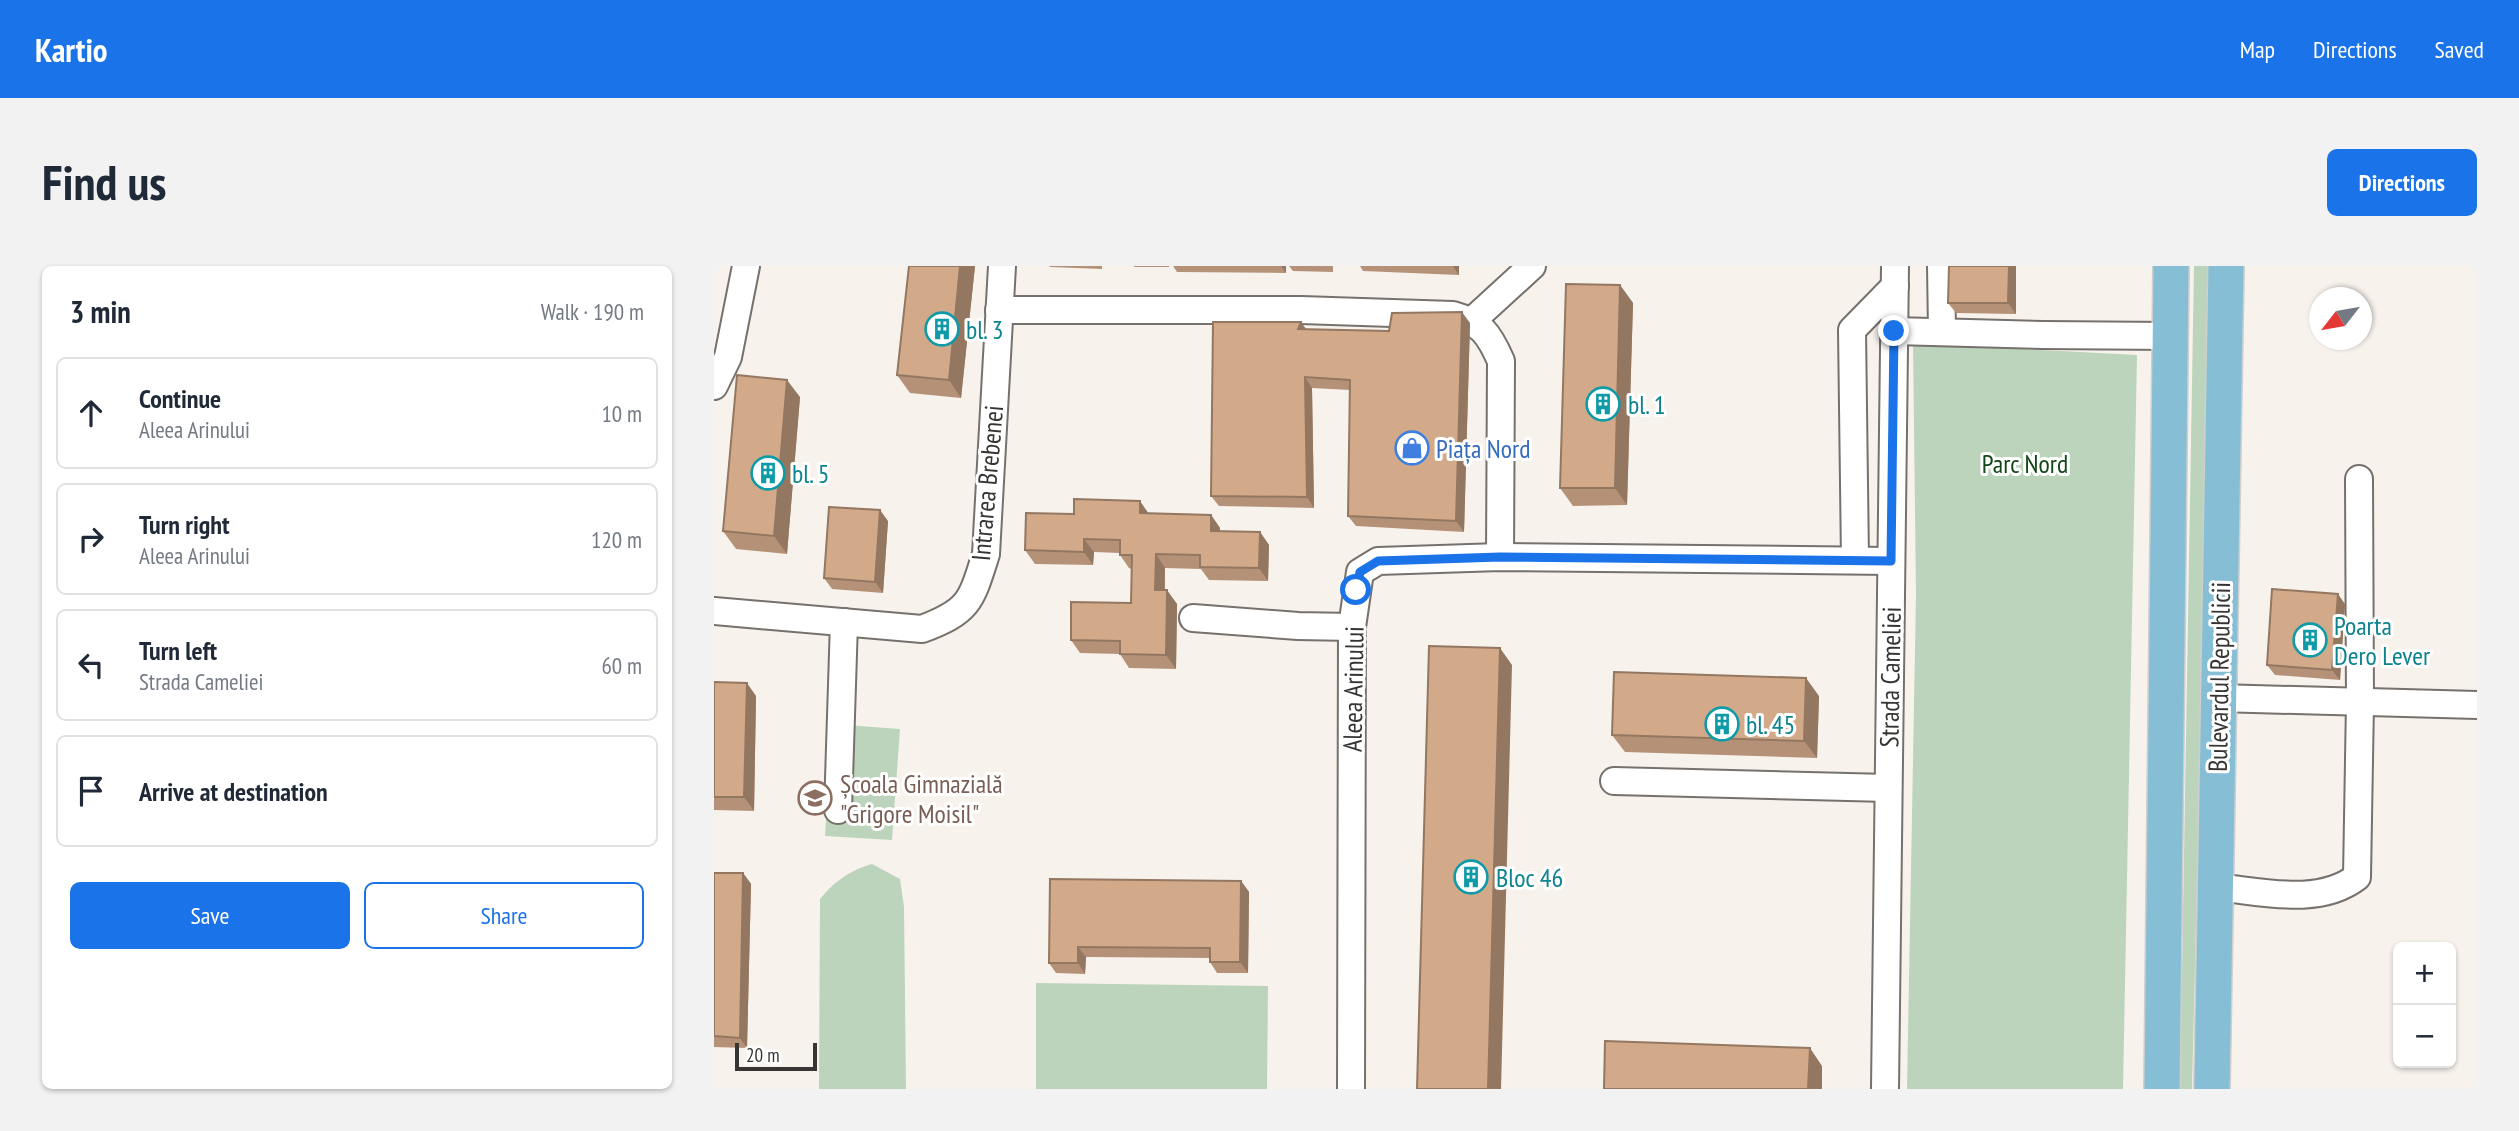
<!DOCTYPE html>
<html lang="en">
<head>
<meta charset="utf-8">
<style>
	body { margin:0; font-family:"PT Sans Narrow",sans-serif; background:#f2f2f3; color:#1f2937 }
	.controls { position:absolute; right:21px; bottom:21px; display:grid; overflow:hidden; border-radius:10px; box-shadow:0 2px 5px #0004 }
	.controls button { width:63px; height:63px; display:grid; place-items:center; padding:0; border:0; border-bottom:2px solid #e0e1e3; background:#fff; color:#1f2937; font:35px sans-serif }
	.compass { position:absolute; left:1595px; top:21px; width:63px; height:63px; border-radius:50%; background:#fff; box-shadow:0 2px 5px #0004; rotate:239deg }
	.scale { position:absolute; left:21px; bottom:18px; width:82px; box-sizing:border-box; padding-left:7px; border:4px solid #373533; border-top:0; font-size:19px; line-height:24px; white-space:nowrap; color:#373533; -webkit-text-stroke:5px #fff; paint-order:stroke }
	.stop { position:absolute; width:21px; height:21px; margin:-16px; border:5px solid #1a73e8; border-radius:50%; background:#fff }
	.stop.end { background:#1a73e8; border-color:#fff; box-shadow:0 2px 7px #0008 }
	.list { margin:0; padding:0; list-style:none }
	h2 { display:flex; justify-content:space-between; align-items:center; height:91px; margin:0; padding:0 28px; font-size:30px }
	h2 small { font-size:23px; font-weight:400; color:#747a83 }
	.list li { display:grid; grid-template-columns:46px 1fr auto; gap:21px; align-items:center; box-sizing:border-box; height:112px; margin:0 14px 14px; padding:0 14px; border:2px solid #e0e1e3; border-radius:10px }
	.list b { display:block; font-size:26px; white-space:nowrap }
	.list p { margin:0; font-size:23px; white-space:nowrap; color:#747a83 }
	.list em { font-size:23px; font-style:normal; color:#747a83 }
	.actions { display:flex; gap:14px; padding:21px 28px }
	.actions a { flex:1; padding:16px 0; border:2px solid #1a73e8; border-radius:10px; text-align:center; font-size:24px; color:#1a73e8 }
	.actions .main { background:#1a73e8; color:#fff }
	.icon { flex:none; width:38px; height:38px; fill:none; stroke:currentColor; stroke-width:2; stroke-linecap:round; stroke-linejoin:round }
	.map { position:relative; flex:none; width:1763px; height:823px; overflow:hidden; border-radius:10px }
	header { display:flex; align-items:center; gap:42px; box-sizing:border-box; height:98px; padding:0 35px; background:#1a73e8; color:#fff }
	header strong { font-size:33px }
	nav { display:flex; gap:38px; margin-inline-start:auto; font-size:24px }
	.intro { display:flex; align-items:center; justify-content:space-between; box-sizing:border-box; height:168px; padding:0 42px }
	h1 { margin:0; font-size:49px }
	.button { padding:18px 32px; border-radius:10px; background:#1a73e8; color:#fff; font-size:24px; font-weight:700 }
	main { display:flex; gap:42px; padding:0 42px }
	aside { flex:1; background:#fff; border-radius:10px; box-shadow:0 2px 5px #0004 }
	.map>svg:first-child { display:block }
	.green { fill:#bcd4bb }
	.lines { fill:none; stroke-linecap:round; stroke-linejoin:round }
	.minor-casing { stroke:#76716c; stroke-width:30 }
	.major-casing { stroke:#cfcfce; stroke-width:38 }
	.minor { stroke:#fff; stroke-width:26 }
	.major { stroke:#86bed6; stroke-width:35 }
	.wall { fill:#b59277 }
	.shaded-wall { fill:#937761 }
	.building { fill:#d2aa8a; stroke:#937761; stroke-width:2 }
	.route { stroke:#1a73e8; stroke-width:9 }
	.labels { text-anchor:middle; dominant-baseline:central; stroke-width:6; stroke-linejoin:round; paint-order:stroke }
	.culture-label { font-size:26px; fill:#0d838f; stroke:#fff; text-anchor:start }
	.shop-label { font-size:26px; fill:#366cbe; stroke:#fff; text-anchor:start }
	.park-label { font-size:26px; fill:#124617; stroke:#fff }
	.street-label { font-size:26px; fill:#373533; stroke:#fff }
	.education-label { font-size:26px; fill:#785e54; stroke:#fff; text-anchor:start }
</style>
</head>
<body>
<header>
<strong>Kartio</strong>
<nav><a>Map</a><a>Directions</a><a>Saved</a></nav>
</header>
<div class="intro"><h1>Find us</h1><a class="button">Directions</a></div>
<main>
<aside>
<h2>3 min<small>Walk · 190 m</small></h2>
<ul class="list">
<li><svg class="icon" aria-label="ahead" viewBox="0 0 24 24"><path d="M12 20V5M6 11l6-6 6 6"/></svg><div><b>Continue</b><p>Aleea Arinului</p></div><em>10 m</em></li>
<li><svg class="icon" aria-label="right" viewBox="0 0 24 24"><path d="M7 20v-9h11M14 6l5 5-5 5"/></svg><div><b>Turn right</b><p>Aleea Arinului</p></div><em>120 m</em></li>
<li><svg class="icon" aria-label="left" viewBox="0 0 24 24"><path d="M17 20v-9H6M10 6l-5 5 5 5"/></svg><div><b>Turn left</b><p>Strada Cameliei</p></div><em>60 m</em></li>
<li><svg class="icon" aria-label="arrive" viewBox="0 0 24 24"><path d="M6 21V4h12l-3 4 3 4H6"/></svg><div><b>Arrive at destination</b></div></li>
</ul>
<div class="actions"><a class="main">Save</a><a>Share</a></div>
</aside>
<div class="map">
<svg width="1763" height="823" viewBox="0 0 1763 823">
	<rect width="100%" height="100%" fill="#f8f2ed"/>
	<g class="green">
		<polygon points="1480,0 1494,0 1493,218 1478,823 1466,823"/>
		<polygon points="1199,77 1423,89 1409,823 1193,823 1202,328"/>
		<polygon points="118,458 186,463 178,574 111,570"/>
		<path d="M158,598L186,613L190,641L192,823H105L106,633C122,614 135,605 158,598Z"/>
		<polygon points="322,717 554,720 553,823 322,823"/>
	</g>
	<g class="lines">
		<defs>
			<g id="minor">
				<polyline points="1227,0 1228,65"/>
				<path d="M285,44H587L739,49C768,57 775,68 787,95L786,291"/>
				<polyline points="759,54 818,0"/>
				<polyline points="1180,65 1329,69 1457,70"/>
				<polyline points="0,120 14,91 32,0"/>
				<polyline points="1141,294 1138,64 1181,20"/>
				<path d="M0,345L208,363C256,345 257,335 272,288L288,0"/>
				<polyline points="479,352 584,360 638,361"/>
				<polyline points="1504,432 1763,439"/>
				<polyline points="900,515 1174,522"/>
				<polyline points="124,544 130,356"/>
				<path d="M1501,621C1547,625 1604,641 1643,611L1646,436L1645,213"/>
				<polyline points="637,823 638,361 646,306 664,295 786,291 1177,295"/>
				<polyline points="1171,823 1181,0"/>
			</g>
			<g id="major">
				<polyline points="1448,823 1457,0"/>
				<polyline points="1498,823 1512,0"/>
			</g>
		</defs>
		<use href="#minor" class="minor-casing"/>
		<use href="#major" class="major-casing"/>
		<use href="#minor" class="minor"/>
		<use href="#major" class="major"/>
	</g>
	<g class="wall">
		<polygon points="195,0 261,0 247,132 196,127 183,109"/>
		<polygon points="335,0 388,0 388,3 336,1"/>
		<rect x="420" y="0" width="35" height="1"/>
		<polygon points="459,0 572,0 572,7 463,6"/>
		<polygon points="575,0 619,0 619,6 579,5"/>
		<polygon points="646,0 745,0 745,9 649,5"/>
		<polygon points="1235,0 1302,0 1302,48 1242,47 1234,37"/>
		<polygon points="906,19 919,37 913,239 859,240 846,222"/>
		<polygon points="756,57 750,266 642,260 634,250 636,124 598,122 600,242 505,240 497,230 592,63 675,65"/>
		<polygon points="86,131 73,288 22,283 9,265"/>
		<polygon points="435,247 497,249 506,262 506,265 546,266 555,279 554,315 495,314 487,303 451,302 451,324 463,338 462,403 415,402 406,388 366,387 357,374 417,337 417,303 415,302 406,289 406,287 380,286 379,299 321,298 311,284"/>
		<polygon points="174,255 169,327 118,323 110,312"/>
		<polygon points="1631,338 1626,414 1561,409 1553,399"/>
		<polygon points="0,416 42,430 40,545 0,544"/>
		<polygon points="1105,430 1103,492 911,486 898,469"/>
		<polygon points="0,607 29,607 37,618 33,782 0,781"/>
		<polygon points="336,613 527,615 535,626 534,707 503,707 496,696 496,692 372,691 371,708 342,707 335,697"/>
	</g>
	<g class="shaded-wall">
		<polygon points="246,0 261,0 247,132 235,114"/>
		<polygon points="567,0 572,0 572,7"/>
		<polygon points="739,0 745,0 745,9"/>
		<polygon points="1295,0 1302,0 1302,48 1294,37"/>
		<polygon points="906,19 919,37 913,239 901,222"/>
		<polygon points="748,46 756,57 750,266 742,255"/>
		<polygon points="587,56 595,67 584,63"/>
		<polygon points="591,111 598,122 600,242 593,231"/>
		<polygon points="73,114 86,131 73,288 60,270"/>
		<polygon points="426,235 435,248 426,247"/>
		<polygon points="166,244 174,255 169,327 161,316"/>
		<polygon points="497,249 506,262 506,278 497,265"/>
		<polygon points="546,266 555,279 554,315 545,302"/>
		<polygon points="370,273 380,286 379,299 370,286"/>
		<polygon points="442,288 451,302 450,338 441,324"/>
		<polygon points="453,324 463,338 462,403 452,389"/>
		<polygon points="1624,328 1631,338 1626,414 1618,404"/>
		<polygon points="786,382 798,399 787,823 774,823"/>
		<polygon points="1092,412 1105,430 1103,492 1090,475"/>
		<polygon points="33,417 42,430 40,545 30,531"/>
		<polygon points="29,607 37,618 33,782 26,772"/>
		<polygon points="527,615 535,626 534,707 526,696"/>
		<polygon points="364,681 372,691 371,708 364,697"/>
		<polygon points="1096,782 1108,800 1108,823 1094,823"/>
	</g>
	<g class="building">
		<polygon points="195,0 246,0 235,114 183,109"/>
		<polygon points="1235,0 1295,0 1294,37 1234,37"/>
		<polygon points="852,18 906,19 901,222 846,222"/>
		<polygon points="748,46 742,255 634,250 636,114 591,111 593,231 497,230 499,56 587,56 584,63 675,65 678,47"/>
		<polygon points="23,109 73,114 60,270 9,265"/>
		<polygon points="360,233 426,235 426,247 497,249 497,265 546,266 545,302 486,301 486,289 442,288 441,324 453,324 452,389 406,388 406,375 357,374 357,336 417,337 418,289 406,289 406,274 370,273 370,286 311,284 312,247 360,248"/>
		<polygon points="115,241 166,244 161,316 110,312"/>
		<polygon points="1558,323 1624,328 1618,404 1553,399"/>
		<polygon points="715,380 786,382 774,823 703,823"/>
		<polygon points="900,406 1092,412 1090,475 898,469"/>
		<polygon points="0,416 33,417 30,531 0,531"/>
		<polygon points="0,607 29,607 26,772 0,770"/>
		<polygon points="336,613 527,615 526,696 496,696 496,682 364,681 364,697 335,697"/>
		<polygon points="891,775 1096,782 1094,823 890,823"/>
	</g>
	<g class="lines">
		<polyline class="route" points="642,324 646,306 664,295 786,291 1177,295 1180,65"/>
	</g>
	<defs>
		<symbol id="building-ring" viewBox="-11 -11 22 22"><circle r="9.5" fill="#fff" stroke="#0f9aa8" stroke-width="1.5"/><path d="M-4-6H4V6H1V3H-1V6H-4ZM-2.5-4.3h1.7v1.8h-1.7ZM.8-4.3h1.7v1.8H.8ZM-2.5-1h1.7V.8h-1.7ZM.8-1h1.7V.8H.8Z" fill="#0f9aa8"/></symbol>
		<symbol id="shop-ring" viewBox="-11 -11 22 22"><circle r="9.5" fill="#fff" stroke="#3f7fe0" stroke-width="1.5"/><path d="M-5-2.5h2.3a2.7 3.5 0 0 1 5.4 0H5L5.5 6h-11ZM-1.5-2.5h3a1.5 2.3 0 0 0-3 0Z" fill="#3f7fe0"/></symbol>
		<symbol id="school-ring" viewBox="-11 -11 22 22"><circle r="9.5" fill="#fff" stroke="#8d6e63" stroke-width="1.5"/><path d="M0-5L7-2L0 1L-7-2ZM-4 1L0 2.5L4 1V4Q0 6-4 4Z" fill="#8d6e63"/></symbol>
	</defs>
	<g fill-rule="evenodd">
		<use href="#building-ring" x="209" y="44" width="38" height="38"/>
		<use href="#building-ring" x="870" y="119" width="38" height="38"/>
		<use href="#shop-ring" x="679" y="163" width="38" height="38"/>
		<use href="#building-ring" x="35" y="188" width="38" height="38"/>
		<use href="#building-ring" x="1577" y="355" width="38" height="38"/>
		<use href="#building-ring" x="989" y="439" width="38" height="38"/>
		<use href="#school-ring" x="82" y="513" width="38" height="38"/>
		<use href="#building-ring" x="738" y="592" width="38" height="38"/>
	</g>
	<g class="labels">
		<g class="culture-label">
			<text x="252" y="63">bl. 3</text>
			<text x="914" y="138">bl. 1</text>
			<text x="78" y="207">bl. 5</text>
			<text x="1620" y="359">Poarta<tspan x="1620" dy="30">Dero Lever</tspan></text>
			<text x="1032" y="458">bl. 45</text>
			<text x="782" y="611">Bloc 46</text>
		</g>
		<g class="shop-label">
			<text x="722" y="182">Piața Nord</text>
		</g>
		<g class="park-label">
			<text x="1311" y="197">Parc Nord</text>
		</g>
		<g class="street-label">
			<text transform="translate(273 217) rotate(-85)">Intrarea Brebenei</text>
			<text transform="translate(1176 411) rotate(-89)">Strada Cameliei</text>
			<text transform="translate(1505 411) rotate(-89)">Bulevardul Republicii</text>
			<text transform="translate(639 423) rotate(-89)">Aleea Arinului</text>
		</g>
		<g class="education-label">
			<text x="126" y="517">Școala Gimnazială<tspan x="126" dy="30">"Grigore Moisil"</tspan></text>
		</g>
	</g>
</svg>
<div class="controls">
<button>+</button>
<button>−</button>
</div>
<svg class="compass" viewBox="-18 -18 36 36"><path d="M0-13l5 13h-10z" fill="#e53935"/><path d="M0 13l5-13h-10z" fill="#747a83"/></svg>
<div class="scale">20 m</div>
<div class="stop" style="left:642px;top:324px"></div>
<div class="stop end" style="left:1180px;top:65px"></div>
</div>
</main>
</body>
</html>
